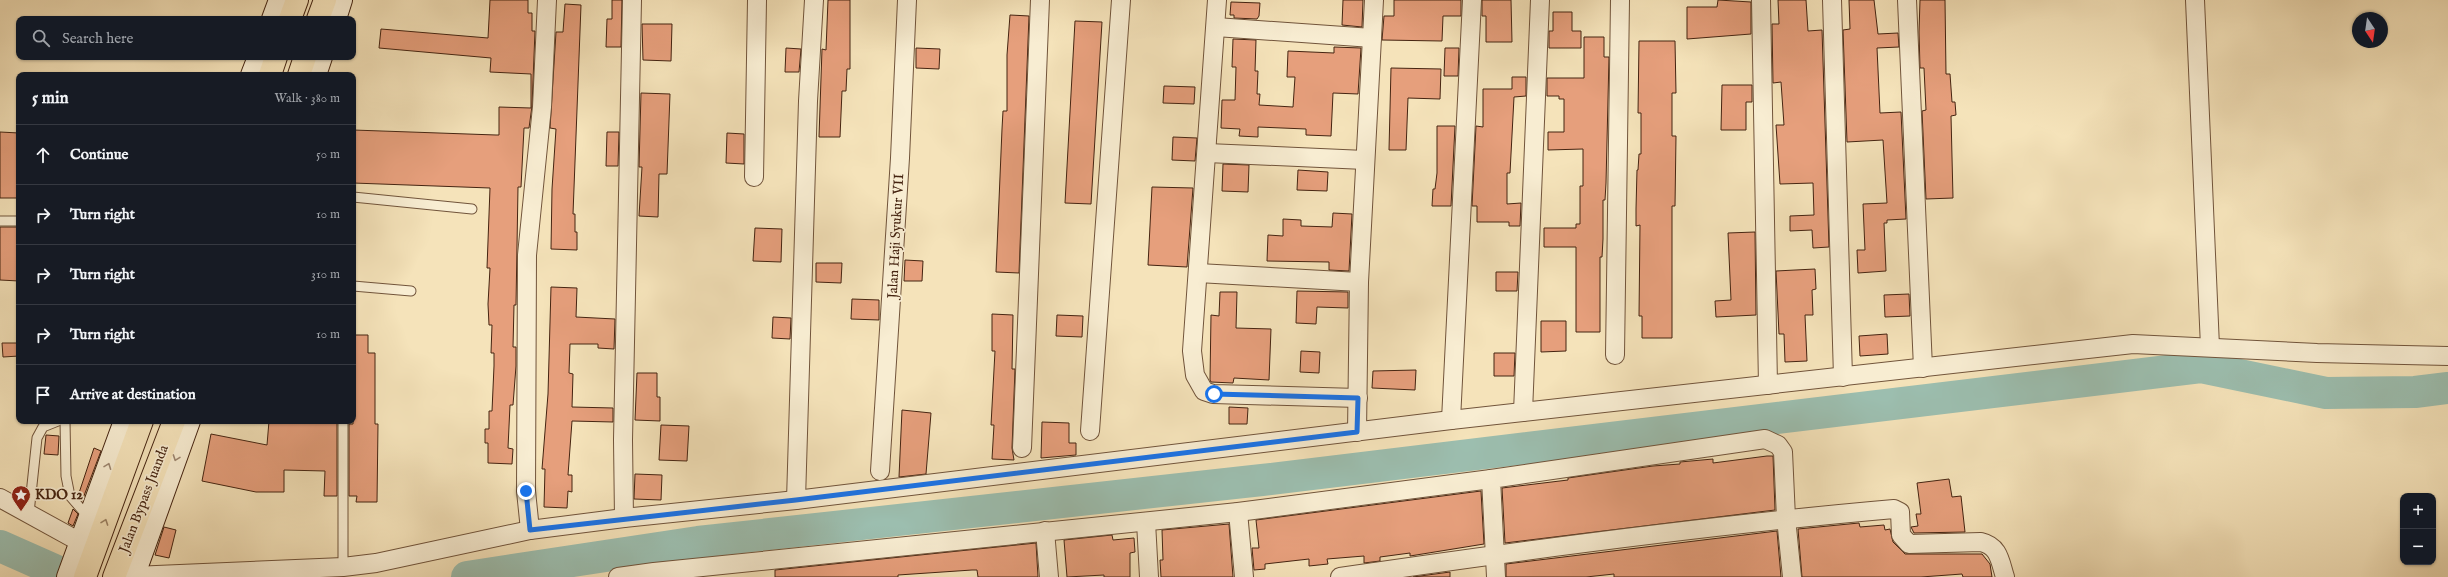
<!DOCTYPE html>
<html lang="en">
<head>
<meta charset="utf-8">
<style>
	body { margin:0; font-family:"IM FELL English",serif; background:#20242c; color:#f1f3f6 }
	.controls { position:absolute; right:12px; bottom:12px; display:grid; overflow:hidden; border-radius:8px; box-shadow:0 1px 3px #0004 }
	.controls button { width:36px; height:36px; display:grid; place-items:center; padding:0; border:0; border-bottom:1px solid #363941; background:#171b24; color:#f1f3f6; font:20px sans-serif }
	.compass { position:absolute; left:2352px; top:12px; width:36px; height:36px; border-radius:50%; background:#171b24; box-shadow:0 1px 3px #0004; rotate:167deg }
	.stop { position:absolute; width:12px; height:12px; margin:-9px; border:3px solid #1a73e8; border-radius:50%; background:#fff }
	.stop.end { background:#1a73e8; border-color:#fff; box-shadow:0 1px 4px #0008 }
	.list { margin:0; padding:0; list-style:none }
	h2 { display:flex; justify-content:space-between; align-items:center; height:52px; margin:0; padding:0 16px; font-size:17px }
	h2 small { font-size:13px; font-weight:400; color:#9ea1a6 }
	.list li { display:grid; grid-template-columns:26px 1fr auto; gap:12px; align-items:center; box-sizing:border-box; height:60px; padding:0 16px; border-top:1px solid #363941 }
	.list b { display:block; font-size:15px; white-space:nowrap }
	.list em { font-size:13px; font-style:normal; color:#9ea1a6 }
	.icon { flex:none; width:22px; height:22px; fill:none; stroke:currentColor; stroke-width:2; stroke-linecap:round; stroke-linejoin:round }
	.map { position:relative; flex:none; width:2448px; height:577px; overflow:hidden }
	.search { position:absolute; background:#171b24; box-shadow:0 1px 3px #0004; left:16px; top:16px; width:340px; height:44px; display:flex; align-items:center; gap:10px; box-sizing:border-box; padding:0 14px; border-radius:8px; color:#9ea1a6; font-size:15px }
	.panel { position:absolute; background:#171b24; box-shadow:0 1px 3px #0004; left:16px; top:72px; width:340px; height:352px; border-radius:8px }
	.map>svg:first-child { display:block }
	.lines { fill:none; stroke-linecap:round; stroke-linejoin:round }
	.river { stroke:#9cbeaf; stroke-width:32 }
	.building { fill:#e69f7c; stroke:#452411 }
	.lane-casing { stroke:#71543b; stroke-width:11 }
	.street-casing { stroke:#71543b; stroke-width:20 }
	.secondary-casing { stroke:#452411; stroke-width:24 }
	.highway-casing { stroke:#452411; stroke-width:24 }
	.lane { stroke:#f8edd2; stroke-width:9 }
	.street { stroke:#f8edd2; stroke-width:18 }
	.secondary { stroke:#f8edd2; stroke-width:22 }
	.highway { stroke:#f5e3ba; stroke-width:22 }
	.oneway { stroke:#9e8872 }
	.oneway2 { stroke:#9d8466 }
	.route { stroke:#1a73e8; stroke-width:5 }
	.labels { text-anchor:middle; dominant-baseline:central; stroke-width:3.5; stroke-linejoin:round; paint-order:stroke }
	.street-label { font-size:14px; fill:#452411; stroke:#f8edd2 }
	.poi-label { font-size:14px; font-weight:bold; fill:#452411; stroke:#f8edd2; text-anchor:start }
</style>
</head>
<body>
<div class="map">
<svg width="2448" height="577" viewBox="0 0 2448 577">
	<rect width="100%" height="100%" fill="#f5e3ba"/>
	<filter id="stains"><feTurbulence type="fractalNoise" baseFrequency=".005" numOctaves="4"/><feColorMatrix values="0 0 0 0 .2 0 0 0 0 .09 0 0 0 0 .02 0 0 0 .5 -.17"/></filter>
	<radialGradient id="worn" r=".72"><stop offset=".6" stop-color="#630" stop-opacity="0"/><stop offset="1" stop-color="#630" stop-opacity=".3"/></radialGradient>
	<g class="lines">
		<g class="river">
			<polyline points="0,546 70,577"/>
			<polyline points="467,577 698,542 1262,480 2201,367 2326,393 2415,392 2448,388"/>
		</g>
	</g>
	<g class="building">
		<polygon points="490,0 528,0 528,13 532,13 532,31 535,31 532,106 529,128 524,128 521,187 518,187 516,305 514,305 513,347 516,347 516,366 513,405 510,405 508,448 513,449 512,464 488,463 488,443 485,443 485,429 489,429 489,411 492,411 494,366 494,353 491,353 492,325 489,325 488,304 490,268 487,268 490,188 353,183 353,130 496,135 499,135 499,107 531,108 531,74 490,72 491,58 379,48 381,29 488,38"/>
		<polygon points="612,0 622,0 621,47 606,47 607,19 612,19"/>
		<polygon points="828,0 850,0 850,69 847,69 846,91 842,91 840,137 819,137 822,49 826,50"/>
		<polygon points="1343,0 1363,0 1362,27 1342,25"/>
		<polygon points="1394,0 1461,0 1461,16 1443,16 1442,41 1382,40 1384,16 1394,16"/>
		<polygon points="1482,0 1511,0 1512,42 1486,42 1486,16 1482,16"/>
		<polygon points="1718,0 1751,2 1751,34 1687,39 1687,7 1717,7"/>
		<polygon points="1778,0 1806,0 1808,31 1822,30 1829,247 1813,248 1812,230 1790,231 1790,216 1814,215 1813,183 1780,184 1776,125 1784,125 1781,82 1773,83 1772,24 1779,24"/>
		<polygon points="1849,0 1874,0 1878,34 1898,33 1899,47 1877,48 1880,113 1901,112 1906,219 1887,220 1887,223 1884,223 1886,271 1858,273 1857,250 1865,250 1863,204 1887,203 1883,140 1847,142 1843,30 1850,29"/>
		<polygon points="1920,0 1945,0 1946,74 1950,74 1952,102 1955,102 1956,115 1951,116 1953,198 1926,199 1922,111 1926,110 1924,68 1920,68 1919,32"/>
		<polygon points="1231,2 1260,3 1259,16 1257,19 1234,18 1234,15 1230,15"/>
		<polygon points="565,4 581,5 573,214 575,214 575,232 577,232 577,250 551,249 552,189 556,129 550,128 556,32 563,32"/>
		<polygon points="1553,12 1572,12 1572,31 1581,31 1581,48 1549,48 1549,31 1553,31"/>
		<polygon points="1010,15 1029,16 1019,273 996,272 1002,129 1003,111 1007,111 1007,55"/>
		<polygon points="1075,21 1102,22 1091,204 1065,203"/>
		<polygon points="642,24 672,24 671,61 643,60"/>
		<polygon points="1584,37 1604,37 1604,57 1609,57 1606,183 1605,200 1603,200 1603,239 1602,257 1600,257 1600,332 1576,332 1576,247 1544,247 1544,228 1576,228 1576,224 1580,224 1580,186 1583,186 1583,149 1548,150 1548,132 1564,132 1564,99 1559,99 1559,96 1547,96 1547,78 1584,78"/>
		<polygon points="1233,39 1256,40 1255,71 1258,71 1257,94 1260,94 1259,105 1293,107 1295,77 1287,77 1288,51 1334,53 1334,47 1361,48 1358,94 1333,93 1331,136 1306,135 1306,129 1258,127 1258,137 1239,136 1240,129 1221,128 1222,100 1235,100 1236,67 1232,67"/>
		<polygon points="1639,41 1675,41 1676,93 1672,93 1672,136 1676,136 1675,206 1672,206 1672,338 1642,338 1642,316 1639,316 1640,225 1636,226 1636,209 1637,170 1638,170 1639,154 1641,154 1641,113 1638,113"/>
		<polygon points="786,48 801,49 799,72 785,72"/>
		<polygon points="916,48 940,49 939,69 916,68"/>
		<polygon points="1445,48 1459,48 1458,76 1444,76"/>
		<polygon points="1391,68 1441,69 1440,99 1408,98 1406,150 1389,150"/>
		<polygon points="1512,77 1526,77 1526,96 1514,97 1510,173 1507,173 1507,204 1521,203 1520,226 1509,226 1509,222 1477,222 1477,206 1472,206 1476,126 1483,127 1483,89 1512,89"/>
		<polygon points="1722,85 1752,85 1752,102 1746,102 1746,130 1721,130"/>
		<polygon points="1164,86 1195,87 1194,104 1163,103"/>
		<polygon points="641,93 670,94 667,174 659,174 658,217 639,216 642,167 639,167"/>
		<polygon points="1437,126 1455,126 1451,206 1432,206 1433,189 1435,189 1437,173"/>
		<polygon points="0,132 19,133 19,198 0,198"/>
		<polygon points="607,132 619,132 618,166 606,166"/>
		<polygon points="727,133 744,134 744,164 726,163"/>
		<polygon points="1173,137 1197,138 1195,161 1172,160"/>
		<polygon points="1223,164 1249,165 1248,192 1222,191"/>
		<polygon points="1298,170 1328,172 1327,191 1297,190"/>
		<polygon points="1152,187 1193,188 1187,267 1148,265"/>
		<polygon points="1333,213 1352,214 1349,271 1329,270 1329,262 1267,261 1268,235 1283,236 1283,219 1301,220 1301,226 1332,227"/>
		<polygon points="0,227 19,227 19,281 0,280"/>
		<polygon points="755,228 782,229 781,262 753,261"/>
		<polygon points="1755,232 1756,315 1716,317 1715,301 1731,300 1728,233"/>
		<polygon points="905,260 923,261 922,281 904,281"/>
		<polygon points="816,263 842,263 841,283 816,282"/>
		<polygon points="1815,269 1816,289 1812,290 1813,315 1805,315 1807,361 1785,362 1784,334 1779,334 1776,271"/>
		<polygon points="1496,272 1518,272 1517,291 1496,291"/>
		<polygon points="551,287 577,288 576,317 615,319 614,349 598,348 598,344 570,344 569,373 573,374 572,407 613,408 613,422 572,421 568,475 572,475 572,492 568,491 567,508 544,507 545,469 542,469 548,394"/>
		<polygon points="1297,291 1348,292 1348,308 1317,307 1316,324 1296,323"/>
		<polygon points="1220,292 1237,292 1236,328 1271,329 1269,380 1234,378 1233,383 1211,382 1210,380 1211,315 1219,316"/>
		<polygon points="1909,294 1910,316 1885,317 1884,295"/>
		<polygon points="852,299 879,300 879,320 851,319"/>
		<polygon points="992,314 1013,315 1012,369 1015,369 1012,448 1014,460 992,459 994,425 991,425 995,351 992,351"/>
		<polygon points="1057,315 1083,316 1082,337 1056,336"/>
		<polygon points="773,317 791,318 790,339 772,338"/>
		<polygon points="1541,321 1566,321 1566,351 1541,352"/>
		<polygon points="1887,334 1888,354 1860,356 1859,336"/>
		<polygon points="353,335 368,335 368,353 375,353 375,424 378,424 377,502 356,502 357,496 349,496 349,424 353,424"/>
		<polygon points="2,343 19,343 19,356 3,357"/>
		<polygon points="1301,351 1320,352 1319,373 1300,372"/>
		<polygon points="1494,353 1515,353 1514,376 1494,376"/>
		<polygon points="1416,370 1415,390 1372,388 1373,371"/>
		<polygon points="637,373 657,373 657,397 660,397 660,421 635,420"/>
		<polygon points="1229,407 1248,408 1247,424 1229,424"/>
		<polygon points="902,410 931,413 926,474 899,477"/>
		<polygon points="269,421 337,423 337,496 324,496 325,471 284,470 284,492 256,492 202,481 211,434 267,445"/>
		<polygon points="1042,422 1069,423 1069,443 1076,443 1076,455 1041,458"/>
		<polygon points="661,425 689,426 687,461 659,460"/>
		<polygon points="46,435 59,436 58,455 44,454"/>
		<polygon points="94,448 101,451 82,501 78,496"/>
		<polygon points="1767,456 1773,456 1775,510 1505,543 1502,488 1568,480 1568,478 1653,466 1680,464 1680,462 1713,459 1713,463"/>
		<polygon points="635,474 662,475 661,500 634,499"/>
		<polygon points="1949,479 1952,497 1961,496 1965,532 1914,533 1911,527 1918,526 1916,514 1921,514 1917,483"/>
		<polygon points="1481,491 1484,544 1410,556 1410,553 1380,557 1380,561 1364,563 1364,556 1327,559 1328,564 1309,566 1309,559 1265,564 1265,569 1254,570 1252,548 1259,548 1256,520"/>
		<polygon points="73,509 78,514 73,526 68,523"/>
		<polygon points="1859,523 1860,527 1884,525 1885,530 1890,529 1893,542 1905,554 1982,554 1990,564 1992,577 1963,577 1962,574 1921,577 1802,577 1798,529"/>
		<polygon points="1229,524 1233,577 1161,577 1160,560 1163,560 1162,530"/>
		<polygon points="164,527 176,530 169,558 155,555"/>
		<polygon points="1777,531 1781,577 1614,577 1614,574 1586,577 1506,577 1506,564"/>
		<polygon points="1112,535 1113,540 1134,538 1135,552 1130,553 1130,577 1104,577 1104,575 1067,577 1064,540"/>
		<polygon points="1036,543 1038,577 978,577 977,570 972,570 898,575 898,577 775,577 775,570"/>
		<polygon points="1450,572 1450,577 1413,577"/>
	</g>
	<g class="lines">
		<defs>
			<g id="lane">
				<polyline points="353,197 472,209"/>
				<polyline points="0,221 19,221"/>
				<polyline points="353,286 411,291"/>
				<polyline points="65,421 66,476 70,496 89,518"/>
				<polyline points="343,424 343,567"/>
				<polyline points="29,513 37,438 43,427 58,421"/>
			</g>
			<g id="street">
				<polyline points="1217,0 1192,351 1195,375 1204,391 1213,394 1358,398"/>
				<polyline points="1761,0 1768,385"/>
				<polyline points="1832,0 1843,377"/>
				<polyline points="1907,0 1923,368"/>
				<polyline points="2195,0 2210,347"/>
				<polyline points="1216,27 1372,38"/>
				<polyline points="1207,153 1365,160"/>
				<polyline points="754,177 757,0"/>
				<polyline points="1198,273 1359,282"/>
				<polyline points="1615,355 1620,0"/>
				<polyline points="1523,412 1540,0"/>
				<polyline points="1451,420 1472,0"/>
				<polyline points="1090,431 1121,0"/>
				<polyline points="1357,432 1359,282 1374,0"/>
				<polyline points="1022,448 1040,0"/>
				<polyline points="880,471 900,158 907,0"/>
				<polyline points="0,498 80,542"/>
				<polyline points="796,500 808,101 814,0"/>
				<polyline points="1238,512 1244,577"/>
				<polyline points="624,518 623,440 632,0"/>
				<polyline points="1146,522 1149,577"/>
				<polyline points="530,530 526,491 527,255 542,107 547,0"/>
				<polyline points="1045,531 1049,577"/>
				<polyline points="133,576 343,567 376,563 530,530 624,518 796,500 1451,420 2133,344 2317,353 2448,356"/>
				<polyline points="618,577 654,572 1238,512 1491,479"/>
				<path d="M1340,577C1524,550 1709,525 1894,509L1900,512L1901,535L1909,544L1981,542C1999,546 2000,561 2005,577"/>
				<polyline points="1496,577 1491,479 1765,439 1778,445 1783,452 1786,518 1792,577"/>
			</g>
			<g id="secondary">
				<polyline points="273,19 280,0"/>
				<polyline points="335,19 341,0"/>
				<polyline points="252,75 259,57"/>
				<polyline points="315,75 321,57"/>
				<polyline points="68,577 125,421"/>
				<polyline points="133,577 189,421"/>
			</g>
			<g id="highway">
				<polyline points="290,19 297,0"/>
				<polyline points="318,19 325,0"/>
				<polyline points="270,75 276,57"/>
				<polyline points="299,75 305,57"/>
				<polyline points="85,577 142,421"/>
				<polyline points="114,577 174,421"/>
			</g>
		</defs>
		<use href="#lane" class="lane-casing"/>
		<use href="#street" class="street-casing"/>
		<use href="#secondary" class="secondary-casing"/>
		<use href="#highway" class="highway-casing"/>
		<use href="#lane" class="lane"/>
		<use href="#street" class="street"/>
		<use href="#secondary" class="secondary"/>
		<use href="#highway" class="highway"/>
	</g>
	<defs><path id="oneway-chevron" d="M-2-3.5L2.5 0L-2 3.5" fill="none" stroke-width="1.6" stroke-linecap="round" stroke-linejoin="round"/></defs>
	<g class="oneway">
		<use href="#oneway-chevron" transform="translate(176 458) rotate(110)"/>
		<use href="#oneway-chevron" transform="translate(108 466) rotate(-69)"/>
	</g>
	<use class="oneway2" href="#oneway-chevron" transform="translate(105 522) rotate(-70)"/>
	<g class="lines">
		<polyline class="route" points="526,491 530,530 796,500 1357,432 1358,398 1214,394"/>
	</g>
	<defs>
		<symbol id="sight-pin" viewBox="-11 -11 22 30"><path d="M0 17L-7.5 6A9.5 9.5 0 1 1 7.5 6Z" fill="#8f2418" stroke="#f8edd2"/><path d="M0-6L1.8-2.2L6-1.7L2.9 1.2L3.7 5.4L0 3.3L-3.7 5.4L-2.9 1.2L-6-1.7L-1.8-2.2Z" fill="#fff"/></symbol>
	</defs>
	<g fill-rule="evenodd">
		<use href="#sight-pin" x="10" y="484" width="22" height="30"/>
	</g>
	<g class="labels">
		<g class="street-label">
			<text transform="translate(896 236) rotate(-87)">Jalan Haji Syukur VII</text>
			<text transform="translate(144 499) rotate(-69)">Jalan Bypass Juanda</text>
		</g>
		<g class="poi-label">
			<text x="35" y="495">KDO 12</text>
		</g>
	</g>
	<rect width="100%" height="100%" filter="url(#stains)"/>
	<rect width="100%" height="100%" fill="url(#worn)"/>
</svg>
<div class="controls">
<button>+</button>
<button>−</button>
</div>
<svg class="compass" viewBox="-18 -18 36 36"><path d="M0-13l5 13h-10z" fill="#e53935"/><path d="M0 13l5-13h-10z" fill="#9ea1a6"/></svg>
<div class="stop" style="left:1214px;top:394px"></div>
<div class="stop end" style="left:526px;top:491px"></div>
<div class="search"><svg class="icon" aria-label="search" viewBox="0 0 24 24"><circle cx="10" cy="10" r="6"/><path d="M15 15l6 6"/></svg>Search here</div>
<section class="panel">
<h2>5 min<small>Walk · 380 m</small></h2>
<ul class="list">
<li><svg class="icon" aria-label="ahead" viewBox="0 0 24 24"><path d="M12 20V5M6 11l6-6 6 6"/></svg><div><b>Continue</b></div><em>50 m</em></li>
<li><svg class="icon" aria-label="right" viewBox="0 0 24 24"><path d="M7 20v-9h11M14 6l5 5-5 5"/></svg><div><b>Turn right</b></div><em>10 m</em></li>
<li><svg class="icon" aria-label="right" viewBox="0 0 24 24"><path d="M7 20v-9h11M14 6l5 5-5 5"/></svg><div><b>Turn right</b></div><em>310 m</em></li>
<li><svg class="icon" aria-label="right" viewBox="0 0 24 24"><path d="M7 20v-9h11M14 6l5 5-5 5"/></svg><div><b>Turn right</b></div><em>10 m</em></li>
<li><svg class="icon" aria-label="arrive" viewBox="0 0 24 24"><path d="M6 21V4h12l-3 4 3 4H6"/></svg><div><b>Arrive at destination</b></div></li>
</ul>
</section>
</div>
</body>
</html>
